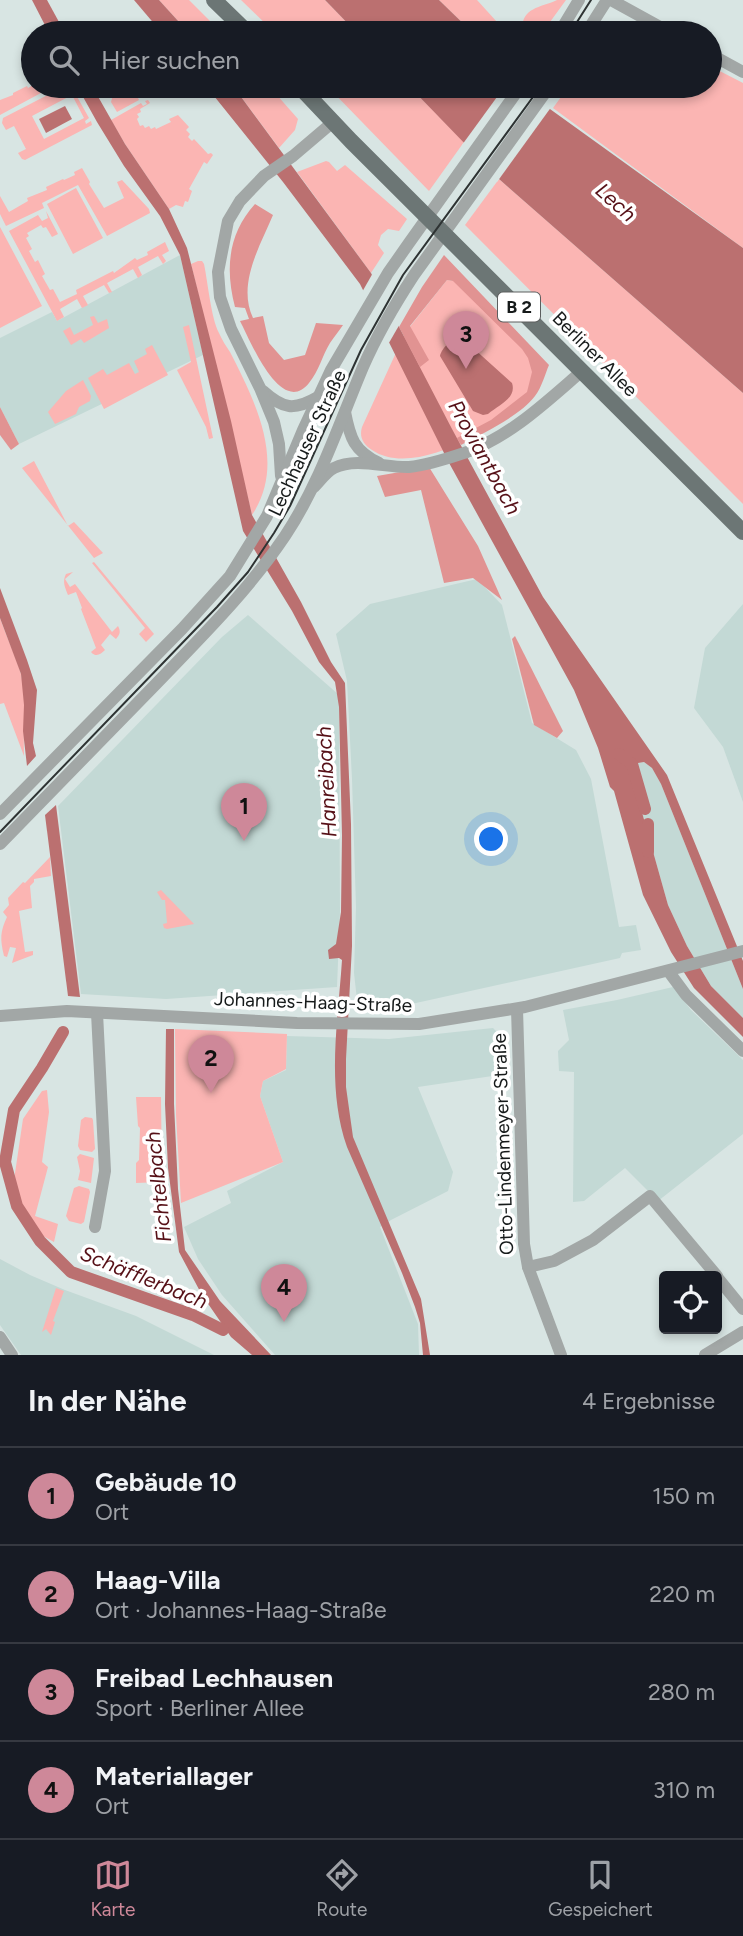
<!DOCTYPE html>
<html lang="de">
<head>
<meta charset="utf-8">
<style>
	body { margin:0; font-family:Figtree,sans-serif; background:#242831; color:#f1f3f6 }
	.controls { position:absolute; right:21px; bottom:21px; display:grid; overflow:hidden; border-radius:7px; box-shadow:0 4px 10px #0003 }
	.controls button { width:63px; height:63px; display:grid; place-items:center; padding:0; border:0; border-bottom:2px solid #363941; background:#171b24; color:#f1f3f6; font:35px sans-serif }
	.you { position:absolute; left:492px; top:840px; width:24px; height:24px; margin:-18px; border:5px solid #fff; border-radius:50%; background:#1a73e8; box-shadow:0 0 0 10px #1a73e833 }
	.badge { display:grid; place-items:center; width:46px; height:46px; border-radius:50%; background:#ce8899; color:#111; font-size:23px; font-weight:700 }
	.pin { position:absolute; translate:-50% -58px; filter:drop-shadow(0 2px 4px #0008) }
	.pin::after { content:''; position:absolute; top:37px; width:24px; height:21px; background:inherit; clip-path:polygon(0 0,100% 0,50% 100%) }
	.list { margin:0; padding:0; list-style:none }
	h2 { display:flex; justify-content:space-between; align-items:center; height:91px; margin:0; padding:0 28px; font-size:30px }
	h2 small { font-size:23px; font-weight:400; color:#9ea1a6 }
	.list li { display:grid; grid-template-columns:46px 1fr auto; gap:21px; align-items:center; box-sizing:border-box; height:98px; padding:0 28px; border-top:2px solid #363941 }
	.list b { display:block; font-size:26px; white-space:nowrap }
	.list p { margin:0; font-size:23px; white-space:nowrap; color:#9ea1a6 }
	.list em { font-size:23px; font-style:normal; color:#9ea1a6 }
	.icon { flex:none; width:38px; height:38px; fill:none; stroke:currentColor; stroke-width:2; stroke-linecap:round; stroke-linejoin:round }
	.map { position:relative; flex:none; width:743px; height:1355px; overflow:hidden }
	.search { position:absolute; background:#171b24; box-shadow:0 4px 10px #0003; left:21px; right:21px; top:21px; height:77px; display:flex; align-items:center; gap:18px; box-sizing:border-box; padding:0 24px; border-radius:38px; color:#9ea1a6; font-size:26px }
	.sheet { height:483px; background:#171b24 }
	nav { display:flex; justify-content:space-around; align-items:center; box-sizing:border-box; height:98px; border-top:2px solid #363941; background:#171b24; font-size:19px; color:#9ea1a6 }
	nav a { display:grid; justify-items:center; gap:4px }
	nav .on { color:#ce8899 }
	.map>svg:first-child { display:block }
	.built { fill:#c3d9d5 }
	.green { fill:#fbb5b3; fill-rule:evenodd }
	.forest { fill:#e19392 }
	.water { fill:#bb7070 }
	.pier { fill:#d8e5e3 }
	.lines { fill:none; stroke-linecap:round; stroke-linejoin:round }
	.canal { stroke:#bb7070; stroke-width:12 }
	.minor { stroke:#a2a7a6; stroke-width:12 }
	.major { stroke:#6c7675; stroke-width:16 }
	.tram { stroke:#2e3333; stroke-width:2 }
	.labels { text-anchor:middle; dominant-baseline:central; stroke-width:7; stroke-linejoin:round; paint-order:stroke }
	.shield { fill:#fff; stroke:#5c5f5f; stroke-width:2 }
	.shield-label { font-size:18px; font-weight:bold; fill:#161a1a }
	.street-label { font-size:19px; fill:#161a1a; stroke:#fff }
	.water-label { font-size:21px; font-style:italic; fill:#561017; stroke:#fff }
</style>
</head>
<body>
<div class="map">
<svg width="743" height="1355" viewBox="0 0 743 1355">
	<rect width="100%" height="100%" fill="#d8e5e3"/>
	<g class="built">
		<polygon points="180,255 203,355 19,444 0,407 0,338 52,312 57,321"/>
		<polygon points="477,579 502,605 532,723 576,750 591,779 619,927 636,925 641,950 622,953 620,958 416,1003 371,1012 358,1009 354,973 356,907 352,779 347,681 336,634 370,604"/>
		<polygon points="743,604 743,802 723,747 694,708 705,648"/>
		<polygon points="248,615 339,695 340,912 337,987 166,999 81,994 58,806 222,637"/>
		<polygon points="644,762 652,768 661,784 743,989 743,1018 711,986 687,946 668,905 636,791 634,791 629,772 632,764"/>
		<polygon points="673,987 691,1010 743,1060 743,1134 658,1201 625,1168 584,1201 573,1202 574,1072 559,1071 558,1051 569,1040 563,1010 617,1000"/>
		<polygon points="493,1028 505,1040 506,1074 418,1087 453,1172 448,1191 391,1220 380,1227 418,1324 419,1355 275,1355 222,1295 198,1259 184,1227 231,1203 227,1191 283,1162 260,1096 263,1081 286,1070 287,1036 389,1039"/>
		<polygon points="0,1259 30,1275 65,1290 136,1316 214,1355 21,1355 0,1325"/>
	</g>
	<g class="green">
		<polygon points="159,0 189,0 222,33 189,33"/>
		<polygon points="241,0 325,0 357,33 275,33"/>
		<polygon points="439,0 477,0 507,33 473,33"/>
		<path d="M557,0H566L542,33H528L522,30C522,7 540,8 557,0Z"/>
		<polygon points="710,66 743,83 743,248 553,108 569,86 710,86"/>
		<polygon points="33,85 54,86 0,115 0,100 13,95 13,93 27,86 28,88"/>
		<path d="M65,86H71L89,118L85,121L86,124L91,121L92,125L25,160L22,159L18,153L26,149L14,126L6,130L2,123L3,118ZM72,95L84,118L44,139L32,116Z"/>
		<polygon points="109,86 147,86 148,87 138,98 139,100 117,112 111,102 113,95"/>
		<polygon points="233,86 269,86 298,119 295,130 279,148"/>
		<polygon points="327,86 409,86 464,142 429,191"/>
		<polygon points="148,100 150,103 140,109 141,112 137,114 139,117 137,119 140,126 143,125 145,128 149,126 151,129 155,127 156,129 171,122 169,119 178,115 189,127 186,130 190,134 188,137 192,141 194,139 208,154 211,153 213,155 207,164 204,162 189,189 192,191 188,202 185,201 183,207 176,205 169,209 125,144 111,120 141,103 143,106 147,104 145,101"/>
		<polygon points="326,161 329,162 337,171 345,165 407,219 399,231 388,229 381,235 378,245 384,253 371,273 297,172"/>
		<polygon points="82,168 90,182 89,184 104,208 124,198 117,182 122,180 149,209 150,213 107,236 78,185 42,203 44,208 6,226 0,214 0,196 9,212 28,201 27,198 47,190 46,187 63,179 64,180 75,175 74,172"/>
		<polygon points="499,179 743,393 743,504 465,225"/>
		<polygon points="76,188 103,238 73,254 47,204"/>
		<polygon points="46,211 58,234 52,237 46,227 43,228 41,225 27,233 29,236 26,238 32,249 29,251 35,262 38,260 45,274 42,276 50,290 53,289 60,302 77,294 76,290 113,271 114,273 135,258 137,260 148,255 147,252 165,242 169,251 162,255 166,261 163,264 158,256 138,267 142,275 138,278 133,269 107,283 112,292 109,293 104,285 83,296 88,305 82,308 77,299 60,309 64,317 57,321 9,231 38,215 42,221 48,218"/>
		<polygon points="0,227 42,306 0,328"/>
		<path d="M198,261H202L204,264C208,283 211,318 219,333C222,340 226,346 230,352C255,401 287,463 252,515L191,264Z"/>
		<path d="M447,280L454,281L544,364C541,373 538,386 532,394C525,401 513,407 505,412C492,421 479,433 465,440C440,454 398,468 372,450C363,444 359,437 362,427L405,333Z"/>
		<polygon points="94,316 98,323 107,319 109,328 84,343 81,339 71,345 63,331 70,327 74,335 93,325 90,317"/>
		<polygon points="189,325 213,438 209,439 206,427 177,370 191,362 183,327"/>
		<polygon points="152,345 168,375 104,409 88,378 103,369 107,375 129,363 135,374 139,372 134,361 147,354 145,349"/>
		<polygon points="83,380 91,396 90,401 79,407 76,414 55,424 48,412 66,391"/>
		<polygon points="34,461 68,526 74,522 103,553 94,558 22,468"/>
		<polygon points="94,562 154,634 146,642 139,634 145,628 92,563"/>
		<path d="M73,572L65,579L70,587L75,584L112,632L118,626C121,632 120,634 116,639L110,634L101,645L105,650C101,654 96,658 91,652L96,648L81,609L82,608L76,592L68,595C65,587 62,582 66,574Z"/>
		<path d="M0,618C6,636 16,656 21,674C27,701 23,729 24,756L4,703L0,704Z"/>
		<path d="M50,857L51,876L34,879V882L30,886L32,908L19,911L25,952L33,951V955L12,963L16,948L10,947L7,957L4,956C0,939 0,932 7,917L3,912L9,905L8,898L23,882L25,883Z"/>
		<polygon points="161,890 194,924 167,929 164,928 163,924 167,923 165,900 162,900 157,892"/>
		<polygon points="175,1029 287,1034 286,1069 263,1081 260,1096 283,1162 181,1203 176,1115"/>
		<polygon points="47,1090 49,1112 42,1162 48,1167 35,1216 58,1224 54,1242 43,1236 20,1206 14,1180 23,1119 42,1091"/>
		<polygon points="136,1097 161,1097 162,1182 136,1183 136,1163 139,1160 140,1128 138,1126"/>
		<polygon points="85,1117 92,1118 93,1120 95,1149 92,1152 80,1150 78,1146 81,1120"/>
		<polygon points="80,1154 94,1158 91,1183 78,1180 80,1171 77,1157"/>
		<polygon points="79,1186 89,1189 90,1192 84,1222 81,1224 69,1221 66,1216 74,1188"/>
		<polygon points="56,1288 64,1291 53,1321 55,1322 51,1335 46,1329 42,1332"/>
	</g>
	<g class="forest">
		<path d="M255,204L273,215C260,246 237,284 253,318L263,316L269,343L284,360L305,355L316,323L343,325C339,331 334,337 330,343C322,356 319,371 309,383C281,418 250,340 240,321L249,319L245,308L235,307C225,269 228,234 255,204Z"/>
		<path d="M444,255L549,365C545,374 542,387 535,396C520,416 483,433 461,445L457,438L491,420L527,392L532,372L528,358L522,349L453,281L447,280L410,326L429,360L420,367L399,327L422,287Z"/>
		<polygon points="0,407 19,444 11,450 0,435"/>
		<polygon points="429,467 478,546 502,600 473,578 444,583 421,490 385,497 377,476"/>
		<polygon points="515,636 563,731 557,738 534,725 512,639"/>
	</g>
	<g class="water">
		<polygon points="32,0 47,0 65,33 49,33"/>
		<polygon points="134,0 159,0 189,33 162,33"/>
		<polygon points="325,0 439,0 473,33 357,33"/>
		<path d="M77,86H92L125,144L169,209L187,248L231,421L252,515L301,602L331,662L345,683L351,824L352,946L346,1059V1087L353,1137L421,1299L430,1355H423L420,1323L415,1307L402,1273L347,1147C326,1087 338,1022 342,960L339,958L329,959L328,950L336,944L341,912L342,835L339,707L335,682L319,662L292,611L243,531L180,255L160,216L124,166L97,122Z"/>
		<polygon points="206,86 233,86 371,273 452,429 543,597 667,775 743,961 743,989 661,784 652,768 644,762 632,764 629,772 634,790 636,791 668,905 687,946 711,986 743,1018 743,1037 694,988 671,952 643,895 614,791 610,787 598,748 574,690 448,461 360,284 283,182"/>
		<polygon points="409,86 525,86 543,104 743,248 743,393 499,179"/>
		<polygon points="65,106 72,119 46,133 39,119"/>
		<path d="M462,338L512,383C517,398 499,405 488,414L483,415L473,411L440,356C442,347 453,338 462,338Z"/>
		<polygon points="0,588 27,660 37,690 33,743 36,756 27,766 23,731 24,705 21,674 0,618"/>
		<polygon points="56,805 80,997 68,996 45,815"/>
		<polygon points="166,1029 174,1029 174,1104 178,1189 185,1250 220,1301 271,1355 252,1355 231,1337 202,1295 179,1252 168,1168 165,1104"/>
	</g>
	<g class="pier">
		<polygon points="505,86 530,86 552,106 497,182 462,145"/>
		<polygon points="374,271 401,322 386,348 361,294"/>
	</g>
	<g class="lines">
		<g class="canal">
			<polyline points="619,754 632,764 645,809"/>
			<polyline points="648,852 648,824"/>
			<polyline points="63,1032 42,1068 14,1110 5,1162 17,1206 40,1241 71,1272 193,1315 223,1330"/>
		</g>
		<g class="minor">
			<polyline points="611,0 671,33"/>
			<polyline points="559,33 579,0"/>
			<polyline points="586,33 607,0"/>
			<polyline points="710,54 743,72"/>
			<path d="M263,391C283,409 294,411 318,397"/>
			<path d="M345,412C350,438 354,451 379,463"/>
			<polyline points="281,476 279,444 274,422 260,388 231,329 220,297 218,272 228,221 240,201 264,176 293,156 333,122"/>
			<path d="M314,487C320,481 327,471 334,468C356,457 386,468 409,467C429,465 449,458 467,452C512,435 546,402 582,371"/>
			<polyline points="0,814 182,629 230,576 267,516 303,430 331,370 388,273 409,243 521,86"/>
			<path d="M0,844C52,791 104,738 156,684C201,637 248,591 285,536C319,485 339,424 363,367C377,335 395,304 414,275L550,86"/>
			<polyline points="669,972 686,995 743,1051"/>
			<polyline points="517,1009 524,1244 528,1267 561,1355"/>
			<polyline points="0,1016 67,1011 297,1023 419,1024 525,1007 743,951"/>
			<polyline points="95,1227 105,1171 97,1013"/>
			<polyline points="528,1267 554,1261 593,1240 650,1196 717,1276"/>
			<polyline points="717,1277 743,1309"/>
			<polyline points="0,1337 12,1355"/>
			<polyline points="705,1355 743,1332"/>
		</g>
		<g class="major">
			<polyline points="214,0 248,33"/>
			<polyline points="299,86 351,141 743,532"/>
		</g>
		<g class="tram">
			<polyline points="570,33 591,0"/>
			<polyline points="0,832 217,607 248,572 274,533 290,506 361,350 403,275 541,86"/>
		</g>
	</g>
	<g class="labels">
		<rect class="shield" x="498" y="292.5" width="42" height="29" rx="5"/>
		<g class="shield-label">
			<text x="519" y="307">B 2</text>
		</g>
		<g class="street-label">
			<text transform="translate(595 354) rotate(45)">Berliner Allee</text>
			<text transform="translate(307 443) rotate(-65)">Lechhauser Straße</text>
			<text transform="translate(313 1002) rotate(2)">Johannes-Haag-Straße</text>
			<text transform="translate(503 1144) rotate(-92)">Otto-Lindenmeyer-Straße</text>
		</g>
		<g class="water-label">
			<text transform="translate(616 202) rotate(42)">Lech</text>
			<text transform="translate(485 457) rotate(61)">Proviantbach</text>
			<text transform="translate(326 782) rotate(-93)">Hanreibach</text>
			<text transform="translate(158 1187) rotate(-96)">Fichtelbach</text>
			<text transform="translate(144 1277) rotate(22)">Schäfflerbach</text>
		</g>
	</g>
</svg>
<div class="controls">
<button><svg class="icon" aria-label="locate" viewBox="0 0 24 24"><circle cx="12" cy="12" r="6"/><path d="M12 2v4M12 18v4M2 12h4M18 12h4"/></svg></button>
</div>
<div class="you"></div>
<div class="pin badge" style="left:244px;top:841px">1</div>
<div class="pin badge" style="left:211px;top:1093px">2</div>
<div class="pin badge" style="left:466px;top:369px">3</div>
<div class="pin badge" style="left:284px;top:1322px">4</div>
<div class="search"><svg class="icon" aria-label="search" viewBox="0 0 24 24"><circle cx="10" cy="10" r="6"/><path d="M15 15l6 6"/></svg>Hier suchen</div>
</div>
<section class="sheet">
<h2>In der Nähe<small>4 Ergebnisse</small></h2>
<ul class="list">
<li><span class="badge">1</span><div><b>Gebäude 10</b><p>Ort</p></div><em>150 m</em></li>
<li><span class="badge">2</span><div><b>Haag-Villa</b><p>Ort · Johannes-Haag-Straße</p></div><em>220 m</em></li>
<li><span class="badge">3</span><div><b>Freibad Lechhausen</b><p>Sport · Berliner Allee</p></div><em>280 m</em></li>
<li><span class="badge">4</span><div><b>Materiallager</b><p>Ort</p></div><em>310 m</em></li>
</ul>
</section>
<nav>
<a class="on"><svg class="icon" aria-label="map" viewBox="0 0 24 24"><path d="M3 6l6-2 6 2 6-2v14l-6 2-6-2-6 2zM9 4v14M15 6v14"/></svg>Karte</a>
<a><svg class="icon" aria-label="directions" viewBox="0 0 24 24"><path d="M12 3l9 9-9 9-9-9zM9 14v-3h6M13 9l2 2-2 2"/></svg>Route</a>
<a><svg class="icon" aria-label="saved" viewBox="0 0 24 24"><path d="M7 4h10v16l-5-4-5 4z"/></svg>Gespeichert</a>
</nav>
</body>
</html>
